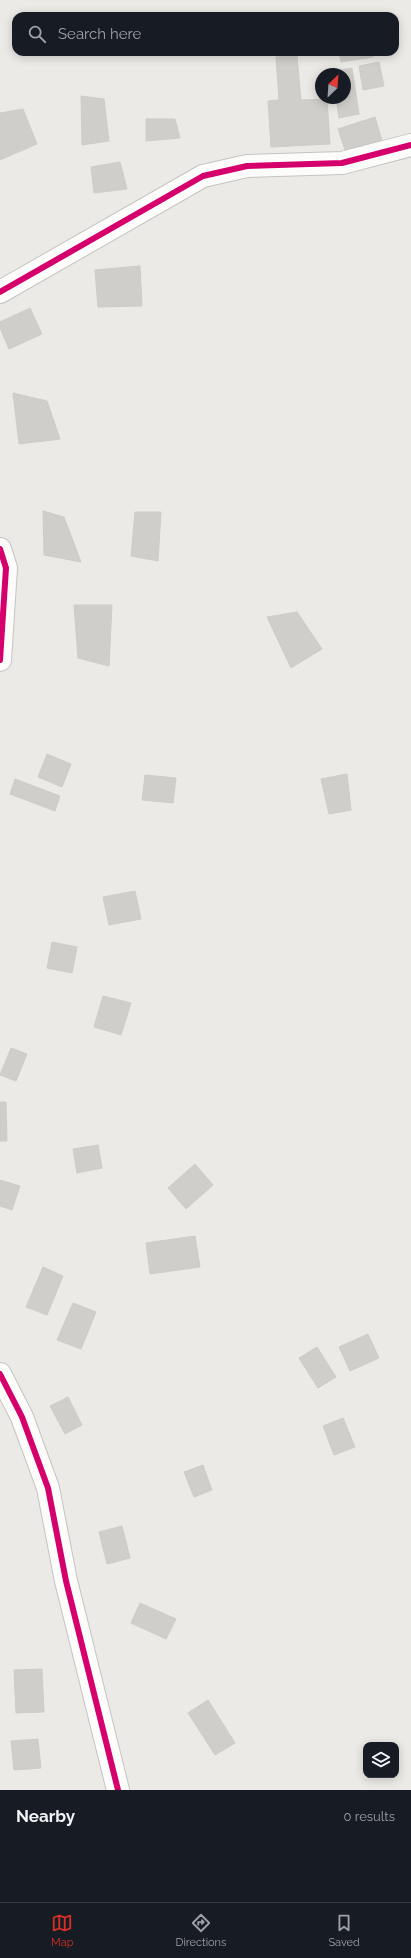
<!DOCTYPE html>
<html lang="en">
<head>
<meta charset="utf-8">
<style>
	body { margin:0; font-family:Raleway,sans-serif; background:#242831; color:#f1f3f6 }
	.controls { position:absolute; right:12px; bottom:12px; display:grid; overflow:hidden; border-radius:8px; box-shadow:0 2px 10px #0003 }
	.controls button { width:36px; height:36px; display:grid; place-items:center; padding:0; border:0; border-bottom:1px solid #363941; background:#171b24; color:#f1f3f6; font:20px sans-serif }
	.compass { position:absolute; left:315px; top:68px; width:36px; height:36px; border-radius:50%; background:#171b24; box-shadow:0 2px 10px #0003; rotate:25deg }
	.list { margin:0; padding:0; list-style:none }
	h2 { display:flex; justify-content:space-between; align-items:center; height:52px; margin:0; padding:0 16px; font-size:17px }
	h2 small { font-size:13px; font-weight:400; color:#9ea1a6 }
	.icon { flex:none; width:22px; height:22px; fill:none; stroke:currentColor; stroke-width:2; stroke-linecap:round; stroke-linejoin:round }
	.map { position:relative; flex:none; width:411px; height:1790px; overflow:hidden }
	.search { position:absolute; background:#171b24; box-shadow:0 2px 10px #0003; left:12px; right:12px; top:12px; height:44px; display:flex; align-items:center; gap:10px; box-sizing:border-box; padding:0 14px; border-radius:12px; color:#9ea1a6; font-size:15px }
	.sheet { height:112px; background:#171b24 }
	nav { display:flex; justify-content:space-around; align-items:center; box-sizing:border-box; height:56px; border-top:1px solid #363941; background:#171b24; font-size:11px; color:#9ea1a6 }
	nav a { display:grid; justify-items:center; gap:2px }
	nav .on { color:#d93025 }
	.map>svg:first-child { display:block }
	.building { fill:#d0cecb; stroke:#cfccc8 }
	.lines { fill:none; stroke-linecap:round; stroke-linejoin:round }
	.minor-casing { stroke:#c5c4c2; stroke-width:24 }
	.minor { stroke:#fcfcfb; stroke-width:22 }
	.cycleway-casing { stroke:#fff; stroke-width:8 }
	.cycleway { stroke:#d6006c; stroke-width:6 }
</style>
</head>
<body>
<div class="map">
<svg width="411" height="1790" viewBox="0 0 411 1790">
	<rect width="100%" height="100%" fill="#eceae6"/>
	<g class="building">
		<polygon points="339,52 372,52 373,57 341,62"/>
		<polygon points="297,56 301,100 327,99 330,144 271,147 268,101 279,100 276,57"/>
		<polygon points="379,62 384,86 363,90 359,66"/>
		<polygon points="352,68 359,114 339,118 336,98 345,98 345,74 332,74 331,72"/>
		<polygon points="81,96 104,99 109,141 82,145"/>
		<polygon points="23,109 37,144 0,160 0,113"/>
		<polygon points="375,117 382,141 346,153 338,129"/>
		<polygon points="146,119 175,119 180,138 146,141"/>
		<polygon points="120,162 127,189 94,193 91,167"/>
		<polygon points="140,266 142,306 98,307 95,270"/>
		<polygon points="30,308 42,334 9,349 0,328 0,322"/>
		<polygon points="13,393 47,401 60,439 19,444"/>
		<polygon points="43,511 64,517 81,562 44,555"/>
		<polygon points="135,512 161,512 158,561 131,556"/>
		<polygon points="74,605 112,605 109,666 78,658"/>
		<polygon points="297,612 322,649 291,668 267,617"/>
		<polygon points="47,754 71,764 62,787 38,777"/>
		<polygon points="347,774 351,810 329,814 321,779"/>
		<polygon points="145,775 176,778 173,803 142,800"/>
		<polygon points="15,779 60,796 55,811 10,794"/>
		<polygon points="135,891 141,919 109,925 103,897"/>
		<polygon points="52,942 77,947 72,973 47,968"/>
		<polygon points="103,996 131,1003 121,1035 94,1027"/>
		<polygon points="11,1048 27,1054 16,1081 0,1075"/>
		<polygon points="0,1102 6,1102 7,1141 0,1141"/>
		<polygon points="98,1145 102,1168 77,1173 73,1149"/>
		<polygon points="195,1164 213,1185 186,1209 168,1188"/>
		<polygon points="0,1180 20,1186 12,1210 0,1206"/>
		<polygon points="195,1236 200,1267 150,1274 146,1243"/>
		<polygon points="43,1267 63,1276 47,1315 26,1307"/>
		<polygon points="73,1303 96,1312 81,1349 57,1340"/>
		<polygon points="368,1334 379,1358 350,1371 339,1347"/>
		<polygon points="317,1347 336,1377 318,1388 299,1358"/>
		<polygon points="68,1397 82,1425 65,1434 50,1406"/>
		<polygon points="343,1418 355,1447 334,1455 323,1426"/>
		<polygon points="203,1465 212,1490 194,1497 184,1472"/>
		<polygon points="122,1526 130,1558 107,1564 99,1532"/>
		<polygon points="140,1603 176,1619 166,1639 131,1623"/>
		<polygon points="42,1669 44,1712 16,1713 14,1670"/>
		<polygon points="208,1700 235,1743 215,1755 188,1713"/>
		<polygon points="38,1739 41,1768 14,1770 11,1741"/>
	</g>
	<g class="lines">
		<defs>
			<g id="minor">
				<polyline points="0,292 203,176 247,166 342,163 411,145"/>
				<polyline points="0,549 6,568 0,660"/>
				<polyline points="0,1374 22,1417 48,1488 66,1581 118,1790"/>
			</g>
		</defs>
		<use href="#minor" class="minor-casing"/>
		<use href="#minor" class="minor"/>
		<defs>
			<g id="cycleway">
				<polyline points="0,292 203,176 247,166 342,163 411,145"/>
				<polyline points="0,549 6,568 0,660"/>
				<polyline points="0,1374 22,1417 48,1488 66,1581 118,1790"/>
			</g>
		</defs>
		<use href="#cycleway" class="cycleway-casing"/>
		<use href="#cycleway" class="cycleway"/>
	</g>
</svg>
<div class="controls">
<button><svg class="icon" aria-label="layers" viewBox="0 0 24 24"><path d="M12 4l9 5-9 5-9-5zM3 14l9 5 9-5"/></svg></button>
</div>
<svg class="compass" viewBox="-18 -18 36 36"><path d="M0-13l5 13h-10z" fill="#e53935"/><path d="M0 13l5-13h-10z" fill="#9ea1a6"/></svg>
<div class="search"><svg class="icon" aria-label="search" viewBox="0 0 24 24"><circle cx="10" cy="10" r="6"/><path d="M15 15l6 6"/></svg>Search here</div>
</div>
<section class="sheet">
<h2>Nearby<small>0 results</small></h2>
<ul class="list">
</ul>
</section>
<nav>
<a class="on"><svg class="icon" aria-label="map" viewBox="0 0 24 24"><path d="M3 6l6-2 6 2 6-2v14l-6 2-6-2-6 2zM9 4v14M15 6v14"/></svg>Map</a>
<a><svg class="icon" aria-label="directions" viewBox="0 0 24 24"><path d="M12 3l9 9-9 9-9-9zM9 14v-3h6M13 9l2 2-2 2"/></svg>Directions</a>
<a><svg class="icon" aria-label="saved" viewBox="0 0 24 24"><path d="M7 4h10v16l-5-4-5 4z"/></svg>Saved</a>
</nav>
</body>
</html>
